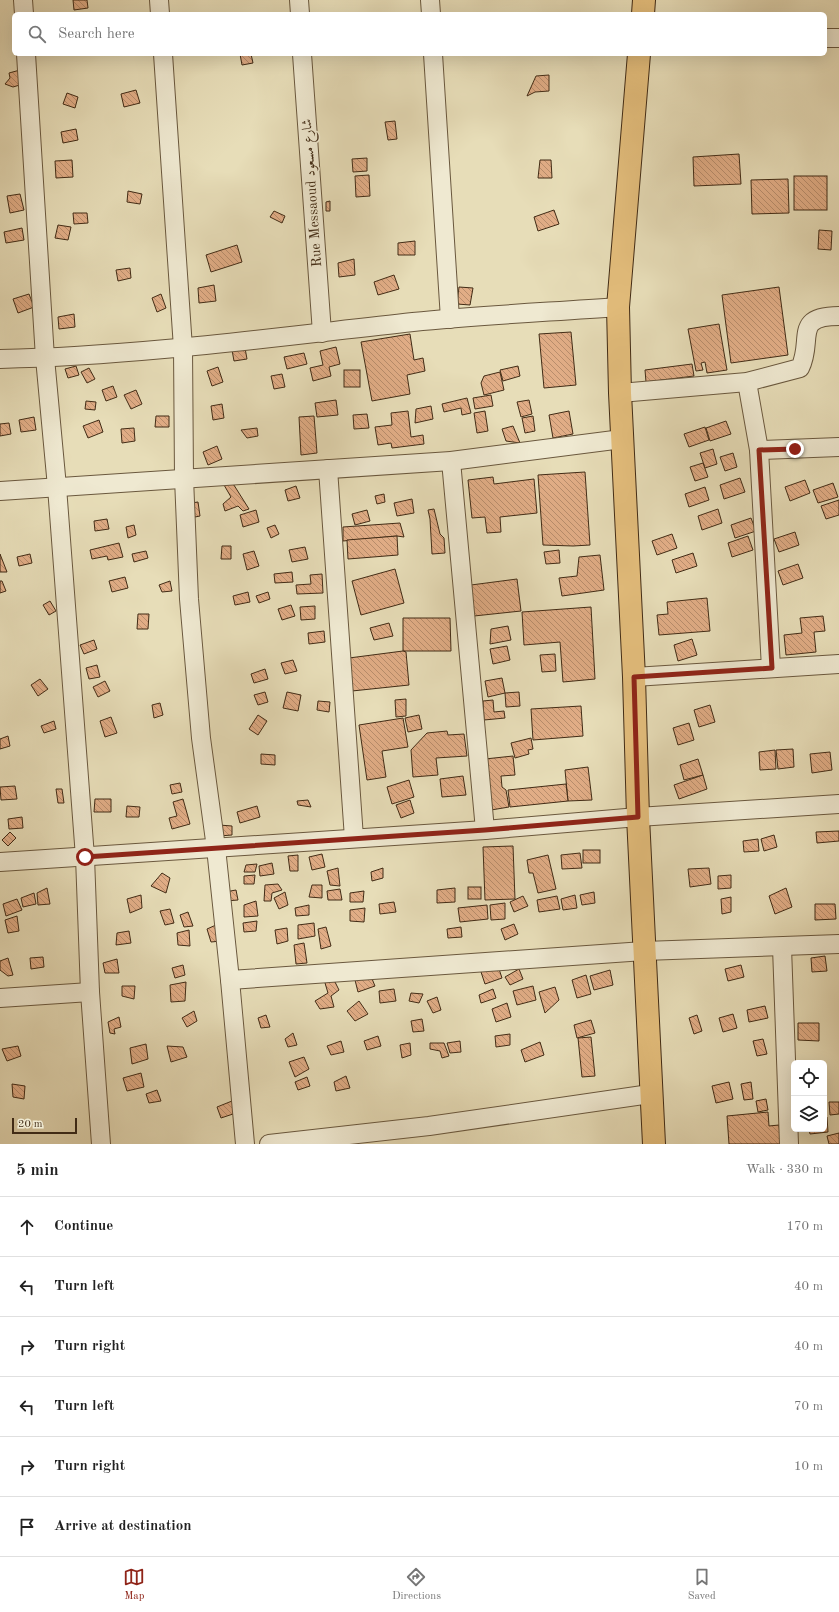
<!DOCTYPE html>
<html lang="en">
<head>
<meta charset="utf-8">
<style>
	body { margin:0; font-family:"Old Standard TT",Amiri,serif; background:#f2f2f2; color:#222 }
	.controls { position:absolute; right:12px; bottom:12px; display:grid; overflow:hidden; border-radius:6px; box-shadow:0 4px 16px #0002 }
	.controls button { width:36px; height:36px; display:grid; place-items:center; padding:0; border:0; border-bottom:1px solid #e0e0e0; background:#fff; color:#222; font:20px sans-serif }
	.scale { position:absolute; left:12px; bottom:10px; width:65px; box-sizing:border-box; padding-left:4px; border:2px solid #412b15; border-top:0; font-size:11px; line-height:14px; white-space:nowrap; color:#412b15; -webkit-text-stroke:3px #efe9d1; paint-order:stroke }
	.stop { position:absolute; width:12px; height:12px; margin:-9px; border:3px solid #8f2418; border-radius:50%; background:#fff }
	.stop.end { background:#8f2418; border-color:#fff; box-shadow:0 1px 4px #0008 }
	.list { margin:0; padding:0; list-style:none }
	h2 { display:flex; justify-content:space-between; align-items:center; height:52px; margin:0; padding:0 16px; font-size:17px }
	h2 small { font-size:13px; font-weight:400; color:#767676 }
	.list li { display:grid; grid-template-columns:26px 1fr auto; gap:12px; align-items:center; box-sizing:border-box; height:60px; padding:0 16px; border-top:1px solid #e0e0e0 }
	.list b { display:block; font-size:15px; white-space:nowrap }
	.list em { font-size:13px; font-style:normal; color:#767676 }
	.icon { flex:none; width:22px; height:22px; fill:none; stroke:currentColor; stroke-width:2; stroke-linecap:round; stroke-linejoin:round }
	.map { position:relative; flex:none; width:839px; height:1144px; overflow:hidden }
	.search { position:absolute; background:#fff; box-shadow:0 4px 16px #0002; left:12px; right:12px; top:12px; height:44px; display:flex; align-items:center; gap:10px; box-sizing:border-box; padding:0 14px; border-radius:6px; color:#767676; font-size:15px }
	.sheet { height:412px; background:#fff }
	nav { display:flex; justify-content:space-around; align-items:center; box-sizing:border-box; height:56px; border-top:1px solid #e0e0e0; background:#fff; font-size:11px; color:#767676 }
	nav a { display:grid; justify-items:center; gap:2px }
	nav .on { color:#8f2418 }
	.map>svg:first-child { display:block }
	.building { fill:url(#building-back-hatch); stroke:#412b15 }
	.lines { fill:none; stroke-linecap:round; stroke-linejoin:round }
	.street-casing { stroke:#6a583e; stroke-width:20 }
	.primary-casing { stroke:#412b15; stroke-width:24 }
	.street { stroke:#efe9d1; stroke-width:18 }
	.primary { stroke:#e4be7c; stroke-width:22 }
	.route { stroke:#8f2418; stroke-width:5 }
	.labels { text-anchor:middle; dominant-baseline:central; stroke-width:3; stroke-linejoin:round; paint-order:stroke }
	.street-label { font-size:14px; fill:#412b15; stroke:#efe9d1 }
</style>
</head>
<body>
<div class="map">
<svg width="839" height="1144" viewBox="0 0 839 1144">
	<defs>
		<pattern id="building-back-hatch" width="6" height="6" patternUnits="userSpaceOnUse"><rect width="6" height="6" fill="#e1ad86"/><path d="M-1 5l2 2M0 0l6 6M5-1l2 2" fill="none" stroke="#b88d6c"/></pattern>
	</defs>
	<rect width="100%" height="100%" fill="#e7ddb8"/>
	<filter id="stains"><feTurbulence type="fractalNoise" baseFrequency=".005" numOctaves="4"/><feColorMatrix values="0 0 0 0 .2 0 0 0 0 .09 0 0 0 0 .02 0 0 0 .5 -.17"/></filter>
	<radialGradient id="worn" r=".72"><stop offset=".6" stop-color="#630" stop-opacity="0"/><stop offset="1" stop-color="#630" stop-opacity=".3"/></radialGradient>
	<g class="building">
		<polygon points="73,0 87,0 88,8 74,10"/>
		<polygon points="240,54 251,54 253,63 242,65"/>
		<polygon points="20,70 23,84 13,87 5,84 10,78 9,73"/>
		<polygon points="549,75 549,91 535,92 527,96 536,76"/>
		<polygon points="136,90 140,103 124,107 121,94"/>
		<polygon points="67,93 78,97 75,108 63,104"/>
		<polygon points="395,121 397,139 388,140 385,122"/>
		<polygon points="76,129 78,140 63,143 61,132"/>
		<polygon points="739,154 741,184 694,186 693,157"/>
		<polygon points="367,158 367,171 353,172 352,159"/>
		<polygon points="72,160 73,177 56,178 55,161"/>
		<polygon points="540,160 551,160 552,178 538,178"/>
		<polygon points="369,175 370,196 356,197 355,176"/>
		<rect x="794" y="176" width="33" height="34"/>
		<polygon points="788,179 789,213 752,214 751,180"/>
		<polygon points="128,191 142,194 140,204 127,202"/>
		<polygon points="20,194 24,210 10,213 7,196"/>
		<polygon points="330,201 330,211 326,211 326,202"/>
		<polygon points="554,210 559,224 538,231 534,217"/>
		<polygon points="274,211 285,216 282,223 270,217"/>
		<polygon points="73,213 87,213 88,223 74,224"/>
		<polygon points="58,225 71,227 68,240 55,238"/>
		<polygon points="22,228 24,240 6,243 4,232"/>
		<polygon points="819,230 832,231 831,250 818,249"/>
		<polygon points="415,241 415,255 398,255 398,243"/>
		<polygon points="237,245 242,262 211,272 206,255"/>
		<polygon points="354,259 355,275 339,277 338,263"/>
		<polygon points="130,268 131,278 118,281 116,270"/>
		<polygon points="394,275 399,289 378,295 374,282"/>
		<polygon points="214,285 216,301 199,303 198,288"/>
		<polygon points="459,287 473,288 470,305 457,304"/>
		<polygon points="779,287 788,355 731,363 722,295"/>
		<polygon points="29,294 34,307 18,313 13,299"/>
		<polygon points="161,294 166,308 157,312 152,298"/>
		<polygon points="74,314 75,327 59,329 58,317"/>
		<polygon points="719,324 727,370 707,373 705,362 701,363 703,370 696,371 688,329"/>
		<polygon points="571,332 576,385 544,388 539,334"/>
		<polygon points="410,334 414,360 423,358 425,371 407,375 410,394 372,401 361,342"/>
		<polygon points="336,347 340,364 329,367 331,376 313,381 310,368 323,365 320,351"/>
		<polygon points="245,348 247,359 234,361 232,350"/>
		<polygon points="304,353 307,364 287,369 284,357"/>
		<polygon points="692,364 694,376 646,382 645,370"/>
		<polygon points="76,366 79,375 68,378 65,369"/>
		<polygon points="518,366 520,376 503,381 500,370"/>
		<polygon points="218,367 223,382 212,386 207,371"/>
		<polygon points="89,368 95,379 87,383 81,372"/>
		<rect x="344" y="370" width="16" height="17"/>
		<polygon points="500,372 504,390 484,395 481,383 484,376"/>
		<polygon points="282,374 285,387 274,389 271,376"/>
		<polygon points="113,386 117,397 106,401 102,390"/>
		<polygon points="136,390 142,404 131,409 124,395"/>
		<polygon points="491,395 493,406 475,409 473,398"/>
		<polygon points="467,398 471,413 462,415 461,408 444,412 442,404"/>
		<polygon points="336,400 338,415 317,417 315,403"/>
		<polygon points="529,400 532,414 521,417 517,402"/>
		<polygon points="86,401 96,402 95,410 85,409"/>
		<polygon points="222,404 224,418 213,420 211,406"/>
		<polygon points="431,406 433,419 415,423 416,409"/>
		<polygon points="408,411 411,437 423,435 424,444 392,448 391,443 378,445 375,427 392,425 391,413"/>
		<polygon points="485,411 488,431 477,433 474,413"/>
		<polygon points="569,411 573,434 553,438 549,415"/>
		<polygon points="367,414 369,428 354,429 353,415"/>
		<polygon points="156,416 169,416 169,427 155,427"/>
		<polygon points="314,416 317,453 301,455 299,417"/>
		<polygon points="533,416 535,431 525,433 522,418"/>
		<polygon points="34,417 36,430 21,432 19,420"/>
		<polygon points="99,420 103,432 88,438 83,426"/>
		<polygon points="726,421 731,434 710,441 706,428"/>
		<polygon points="9,423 11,434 0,436 0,424"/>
		<polygon points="513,426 520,443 506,441 502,429"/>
		<polygon points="705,427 709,440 689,447 684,434"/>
		<polygon points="134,428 135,441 122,443 121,429"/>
		<polygon points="257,428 258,436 247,438 241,430"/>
		<polygon points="217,446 222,459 208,465 203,452"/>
		<polygon points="713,449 717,464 705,468 700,453"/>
		<polygon points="733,453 737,467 725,471 720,457"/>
		<polygon points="703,463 708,477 695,481 690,467"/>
		<polygon points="585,472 590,545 573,546 543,545 538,475"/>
		<polygon points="493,477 494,484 534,479 537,513 500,517 501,532 487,533 485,517 472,518 468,480"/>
		<polygon points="740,478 745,492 724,499 720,485"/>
		<polygon points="805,480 810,493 790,501 785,487"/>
		<polygon points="232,482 249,509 243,511 238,506 225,511 223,504 231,497 224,485"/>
		<polygon points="833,483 838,497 818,503 813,490"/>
		<polygon points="296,486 300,498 288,501 285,490"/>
		<polygon points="705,487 709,500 689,507 685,494"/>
		<polygon points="384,494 385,502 377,504 375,496"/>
		<polygon points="412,499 414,513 397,516 394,503"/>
		<polygon points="839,500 839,515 826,519 821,506"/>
		<polygon points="198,502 200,516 195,517 191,503"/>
		<polygon points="434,509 440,534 444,538 445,553 432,554 430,519 428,510"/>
		<polygon points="718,509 722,523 702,530 698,516"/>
		<polygon points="256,510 259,522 243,527 240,515"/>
		<polygon points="367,510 370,521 355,525 352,514"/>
		<polygon points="751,518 756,531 735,538 731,525"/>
		<polygon points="107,519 109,529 95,531 94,521"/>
		<polygon points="400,523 404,537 397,536 343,541 343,527"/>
		<polygon points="134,525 136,535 128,538 126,527"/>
		<polygon points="275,525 279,534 271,538 267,528"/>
		<polygon points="795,532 799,545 779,552 774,539"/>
		<polygon points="672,534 677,548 657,555 652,541"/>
		<polygon points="397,536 398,555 348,559 347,540"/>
		<polygon points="748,536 753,550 732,557 728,543"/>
		<polygon points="119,543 123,557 108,560 107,556 92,559 90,550"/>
		<polygon points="222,546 231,546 231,559 221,559"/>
		<polygon points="305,547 308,559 292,562 289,550"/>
		<polygon points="559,550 560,563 546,564 544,552"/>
		<polygon points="146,551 148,558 134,562 132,554"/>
		<polygon points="254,551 259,566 247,570 243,554"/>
		<polygon points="693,553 697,566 676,573 672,560"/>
		<polygon points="0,554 7,572 0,572"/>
		<polygon points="30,554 32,563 19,566 17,557"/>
		<polygon points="600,555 604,590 562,596 559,578 577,576 579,557"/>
		<polygon points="798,564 803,578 783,585 778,571"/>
		<polygon points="395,569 404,603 361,615 352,581"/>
		<polygon points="292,572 293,582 275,583 274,574"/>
		<polygon points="322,574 323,593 297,594 296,585 311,584 310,575"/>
		<polygon points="125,577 128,588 112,592 109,581"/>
		<polygon points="517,579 521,611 474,616 471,585"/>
		<polygon points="0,581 2,581 6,591 0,593"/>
		<polygon points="170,581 172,591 162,592 159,585"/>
		<polygon points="248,592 250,602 235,605 233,596"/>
		<polygon points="268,592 270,599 259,603 256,596"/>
		<polygon points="707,598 710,631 659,635 657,615 668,614 667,602"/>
		<polygon points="50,601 56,611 49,615 43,605"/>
		<polygon points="291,605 295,616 282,620 278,609"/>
		<polygon points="315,606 315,619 301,620 300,607"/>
		<polygon points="591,607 595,679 563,682 560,642 524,645 522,612"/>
		<polygon points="138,614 149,614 148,629 137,629"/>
		<polygon points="823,616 825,631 814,632 816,652 786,655 784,635 802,633 800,618"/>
		<polygon points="403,618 450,618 451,651 403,651"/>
		<polygon points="389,623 393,636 374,640 370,628"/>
		<polygon points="508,626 511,640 490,644 491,629"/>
		<polygon points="324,631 325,642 309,644 308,633"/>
		<polygon points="692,639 697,655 678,661 674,645"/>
		<polygon points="94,640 97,649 84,654 80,645"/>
		<polygon points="507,646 510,660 493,664 490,649"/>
		<polygon points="403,651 406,652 409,685 352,691 349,658"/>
		<polygon points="555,654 556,671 542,672 540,655"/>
		<polygon points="293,660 297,671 285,674 281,663"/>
		<polygon points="97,665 100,677 89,679 86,668"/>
		<polygon points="265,669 268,679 254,683 251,674"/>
		<polygon points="502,678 505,693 488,697 485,681"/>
		<polygon points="40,679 48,689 38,696 31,685"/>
		<polygon points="105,681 110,691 98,697 93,687"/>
		<polygon points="265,692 268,702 258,705 254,695"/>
		<polygon points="287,692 301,695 298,711 283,708"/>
		<polygon points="519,692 520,706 506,707 505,693"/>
		<polygon points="406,699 406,716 396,717 395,700"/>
		<polygon points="493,700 494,712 504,711 505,718 484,720 483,701"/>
		<polygon points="318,701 330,702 329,712 317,710"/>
		<polygon points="160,703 163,715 154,718 152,705"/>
		<polygon points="710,705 715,722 699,727 694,710"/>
		<polygon points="581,706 583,736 533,740 531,709"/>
		<polygon points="258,715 267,721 258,735 249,729"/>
		<polygon points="419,715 422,729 408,732 405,718"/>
		<polygon points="111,717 117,733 105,737 100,721"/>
		<polygon points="403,718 408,747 382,751 386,777 367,780 359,725"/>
		<polygon points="54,721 56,729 44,733 41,726"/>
		<polygon points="689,723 694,740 678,745 673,728"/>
		<polygon points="447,731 448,735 464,734 467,756 436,758 438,775 413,777 411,750 427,733"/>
		<polygon points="8,736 10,746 0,749 0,739"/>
		<polygon points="531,738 533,749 528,750 529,754 515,758 511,743"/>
		<polygon points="793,749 794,767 778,769 776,750"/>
		<polygon points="775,750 776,769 760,770 759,752"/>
		<polygon points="830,752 832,770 812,773 810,754"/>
		<polygon points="261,754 275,755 275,765 261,764"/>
		<polygon points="513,756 515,775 501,776 502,787 506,790 509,807 491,810 485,759"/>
		<polygon points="698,759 703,775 684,780 680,765"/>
		<polygon points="588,767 592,800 568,801 565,770"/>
		<polygon points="703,775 707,789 679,799 674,785"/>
		<polygon points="463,776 466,795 442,797 440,779"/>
		<polygon points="409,780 414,797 392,804 387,787"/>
		<polygon points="180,783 182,792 172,794 170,785"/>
		<polygon points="566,784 568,801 510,807 508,790"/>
		<polygon points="15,786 17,799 1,800 0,787"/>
		<polygon points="56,789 62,789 64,803 58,803"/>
		<polygon points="95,799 111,799 111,812 94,812"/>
		<polygon points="183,799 190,824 172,829 169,818 177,816 173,802"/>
		<polygon points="308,800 311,807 298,805 297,801"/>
		<polygon points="410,800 414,813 401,818 396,805"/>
		<polygon points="127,806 140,807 139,817 126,817"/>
		<polygon points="257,806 260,817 240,823 237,812"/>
		<polygon points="22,817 23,828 9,829 8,819"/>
		<polygon points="219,825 232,826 232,835 219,836"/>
		<polygon points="839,831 839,841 817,843 816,832"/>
		<polygon points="10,832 16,838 8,846 2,840"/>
		<polygon points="774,835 777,847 764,851 761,839"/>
		<polygon points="758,839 759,851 744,852 743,841"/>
		<polygon points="513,846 515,899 485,900 483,847"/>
		<rect x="583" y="850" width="17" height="13"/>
		<polygon points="580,853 582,868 562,869 561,855"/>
		<polygon points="322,854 325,867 312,870 309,857"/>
		<polygon points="298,855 298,871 290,871 288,856"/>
		<polygon points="548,855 556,889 538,893 533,873 529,873 527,860"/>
		<polygon points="272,863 274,874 260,876 259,866"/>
		<polygon points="257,864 255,872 244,872 246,865"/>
		<polygon points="338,868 340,886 330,885 327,871"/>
		<polygon points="383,868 383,878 372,881 371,872"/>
		<polygon points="709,868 711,884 690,887 688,869"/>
		<polygon points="162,873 170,878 166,893 151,886"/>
		<polygon points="255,875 254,884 244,884 244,876"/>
		<polygon points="731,875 731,888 718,889 718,876"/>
		<polygon points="278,884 282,890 272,893 271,901 264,901 265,885"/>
		<polygon points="312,885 322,885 322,898 309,897"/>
		<rect x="468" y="887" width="13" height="12"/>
		<polygon points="47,888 50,904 38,905 37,893"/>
		<polygon points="455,888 455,902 437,903 437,890"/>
		<polygon points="786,888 792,907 775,914 769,896"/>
		<polygon points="340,889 342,900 328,900 327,891"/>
		<polygon points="236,890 238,900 225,901 225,892"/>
		<polygon points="364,891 363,902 350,902 350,893"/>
		<polygon points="285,892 288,905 279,909 274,898"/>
		<polygon points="594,892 595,903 582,905 580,895"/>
		<polygon points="34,893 36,904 23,907 21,898"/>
		<polygon points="141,895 142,908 130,913 127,899"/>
		<polygon points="575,895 577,908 563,910 561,899"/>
		<polygon points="523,896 528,906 514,912 510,902"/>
		<polygon points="557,896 560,909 539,912 537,900"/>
		<polygon points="731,897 731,912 722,914 721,899"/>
		<polygon points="17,899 22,910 6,916 3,904"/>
		<polygon points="256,901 258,916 244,917 244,905"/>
		<polygon points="394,902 396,912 380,914 379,904"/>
		<polygon points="505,903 505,919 491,920 490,905"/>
		<polygon points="815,904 835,904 836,919 815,920"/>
		<polygon points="309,905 309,915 296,916 295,908"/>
		<polygon points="487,905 488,919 460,922 458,908"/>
		<polygon points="365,908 364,922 350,921 350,910"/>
		<polygon points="170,909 174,923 165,925 160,911"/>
		<polygon points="188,912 193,926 184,927 180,915"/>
		<polygon points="17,916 19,931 8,933 5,920"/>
		<polygon points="257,921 256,931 244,932 243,923"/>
		<polygon points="314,923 315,936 298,939 298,925"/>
		<polygon points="514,924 518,934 505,940 501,929"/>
		<polygon points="216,925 221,941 211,942 207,929"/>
		<polygon points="326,927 331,946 321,949 318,929"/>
		<polygon points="461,927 462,937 448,938 447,929"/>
		<polygon points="287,928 288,941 277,944 275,930"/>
		<polygon points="189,930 190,946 178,945 177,933"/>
		<polygon points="129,931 131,943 116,945 117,933"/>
		<polygon points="304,943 307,963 296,964 294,945"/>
		<polygon points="825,956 827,971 812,972 811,958"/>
		<polygon points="43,957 44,967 31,969 30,958"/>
		<polygon points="8,958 13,975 8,976 0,970 0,961"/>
		<polygon points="117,959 119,973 105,973 103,963"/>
		<polygon points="183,965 185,975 175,978 172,968"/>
		<polygon points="741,965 744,977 728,981 725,969"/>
		<polygon points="498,966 502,978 485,984 481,972"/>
		<polygon points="519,969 523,979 510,985 505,977"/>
		<polygon points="610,970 613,985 594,990 590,976"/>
		<polygon points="370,974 375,986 358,992 355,980"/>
		<polygon points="586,975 591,994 577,998 572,980"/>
		<polygon points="334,980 339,990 331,996 334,1007 320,1009 315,1001 328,993 325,983"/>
		<polygon points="186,982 185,1001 171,1002 170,985"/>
		<polygon points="122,986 135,986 134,999 122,996"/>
		<polygon points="533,986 536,1000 517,1005 513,991"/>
		<polygon points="555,987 559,1000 545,1013 539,992"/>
		<polygon points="394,989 396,1001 380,1003 379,991"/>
		<polygon points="493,989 496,998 481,1003 479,995"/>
		<polygon points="411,993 423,994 419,1003 409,1001"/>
		<polygon points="437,997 441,1010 433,1013 427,1001"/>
		<polygon points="359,1001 368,1014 355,1021 347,1011"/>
		<polygon points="507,1003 511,1017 496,1022 492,1009"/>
		<polygon points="765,1006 768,1018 749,1022 747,1010"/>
		<polygon points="194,1011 197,1021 187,1027 182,1018"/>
		<polygon points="733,1014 737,1028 723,1032 719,1018"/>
		<polygon points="266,1015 270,1027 261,1028 258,1018"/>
		<polygon points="697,1015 702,1031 694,1034 689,1018"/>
		<polygon points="119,1017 121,1027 114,1029 115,1034 110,1033 108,1022"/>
		<polygon points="422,1019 424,1031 413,1032 411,1021"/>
		<polygon points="591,1020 595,1033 577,1038 574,1025"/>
		<polygon points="798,1023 819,1023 819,1041 798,1040"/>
		<polygon points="293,1033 297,1045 288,1047 285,1039"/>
		<polygon points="510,1034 510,1045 496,1047 495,1036"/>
		<polygon points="378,1036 381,1046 367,1050 364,1041"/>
		<polygon points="591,1037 595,1076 582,1077 578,1038"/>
		<polygon points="763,1039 767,1054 757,1056 753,1041"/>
		<polygon points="341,1041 344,1052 331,1055 327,1046"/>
		<polygon points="460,1041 461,1052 450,1053 447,1043"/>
		<polygon points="540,1042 544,1055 525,1062 521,1050"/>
		<polygon points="410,1043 411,1055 402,1058 400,1045"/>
		<polygon points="430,1043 444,1043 449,1056 442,1058 440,1051 430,1049"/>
		<polygon points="146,1044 148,1059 132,1064 130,1048"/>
		<polygon points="18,1046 21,1056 7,1061 2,1049"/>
		<polygon points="167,1046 183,1047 187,1057 171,1062"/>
		<polygon points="304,1057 309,1069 295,1077 289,1062"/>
		<polygon points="141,1073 144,1087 127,1091 123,1078"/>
		<polygon points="346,1076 350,1088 336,1091 334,1082"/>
		<polygon points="307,1077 310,1086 298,1090 295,1082"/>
		<polygon points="729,1082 733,1099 716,1103 712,1086"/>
		<polygon points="751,1082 753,1099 744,1100 741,1084"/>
		<polygon points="12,1084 25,1086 24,1099 13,1097"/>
		<polygon points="157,1090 161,1101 149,1103 146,1094"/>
		<polygon points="766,1099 768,1110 758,1112 756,1101"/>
		<polygon points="232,1101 236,1113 221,1118 217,1107"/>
		<polygon points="829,1102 839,1102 839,1114 830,1115"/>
		<polygon points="768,1112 769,1126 779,1125 781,1144 729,1144 727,1116"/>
		<polygon points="824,1117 827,1117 828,1132 810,1134 809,1129 824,1129"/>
		<polygon points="839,1133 839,1144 829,1144 827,1136"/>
	</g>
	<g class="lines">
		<defs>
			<g id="street">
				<polyline points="23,0 24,14"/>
				<polyline points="159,0 160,14"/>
				<polyline points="299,0 300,14"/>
				<polyline points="430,0 431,14"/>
				<polyline points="825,38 839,38"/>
				<polyline points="26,54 45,358 57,487 85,857 90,992 101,1144"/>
				<polyline points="163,54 183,348 184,478 189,599 201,738 216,848 230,980 245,1144"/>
				<polyline points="302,54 322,333"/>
				<polyline points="433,54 450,319"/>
				<path d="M0,359C138,356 276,337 413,322C481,315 550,312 618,307"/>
				<polyline points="747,382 759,450 771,668"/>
				<path d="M620,393L747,382L800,368C814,340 792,316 839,316"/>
				<polyline points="759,450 839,447"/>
				<polyline points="451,461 485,830"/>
				<polyline points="328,469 354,838"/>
				<polyline points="0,491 451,461 622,439"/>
				<polyline points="634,677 839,664"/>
				<polyline points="0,862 485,830 638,817 839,804"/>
				<polyline points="782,947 789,1144"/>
				<polyline points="230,980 644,951 839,944"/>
				<polyline points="0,998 90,992"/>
				<polyline points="269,1144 429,1126 650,1094"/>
			</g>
			<g id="primary">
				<polyline points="643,14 644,0"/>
				<polyline points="639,54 618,307 620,393 634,677 638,817 654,1144"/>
			</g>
		</defs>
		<use href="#street" class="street-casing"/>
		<use href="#primary" class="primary-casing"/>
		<use href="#street" class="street"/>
		<use href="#primary" class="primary"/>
	</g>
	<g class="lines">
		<polyline class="route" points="85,857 485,830 638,817 634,677 772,668 759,450 795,449"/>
	</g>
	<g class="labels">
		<g class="street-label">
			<text transform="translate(312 193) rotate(-94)">Rue Messaoud شارع مسعود</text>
		</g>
	</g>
	<rect width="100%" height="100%" filter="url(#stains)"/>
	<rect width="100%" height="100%" fill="url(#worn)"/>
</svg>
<div class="controls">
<button><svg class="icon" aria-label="locate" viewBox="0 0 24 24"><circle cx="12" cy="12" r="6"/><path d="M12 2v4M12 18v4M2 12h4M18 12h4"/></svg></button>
<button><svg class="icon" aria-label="layers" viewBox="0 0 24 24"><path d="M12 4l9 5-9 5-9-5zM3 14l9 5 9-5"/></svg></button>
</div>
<div class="scale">20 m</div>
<div class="stop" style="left:85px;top:857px"></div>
<div class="stop end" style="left:795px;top:449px"></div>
<div class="search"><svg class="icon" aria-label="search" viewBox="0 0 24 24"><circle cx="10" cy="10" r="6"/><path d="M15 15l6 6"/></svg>Search here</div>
</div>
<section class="sheet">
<h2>5 min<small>Walk · 330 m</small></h2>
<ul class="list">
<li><svg class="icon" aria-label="ahead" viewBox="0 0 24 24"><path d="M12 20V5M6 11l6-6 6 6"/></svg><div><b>Continue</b></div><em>170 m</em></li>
<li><svg class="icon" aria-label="left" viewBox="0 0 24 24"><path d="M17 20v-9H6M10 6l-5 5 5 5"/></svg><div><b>Turn left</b></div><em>40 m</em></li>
<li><svg class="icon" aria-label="right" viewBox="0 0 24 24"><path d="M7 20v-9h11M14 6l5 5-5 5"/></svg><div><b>Turn right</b></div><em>40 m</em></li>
<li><svg class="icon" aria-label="left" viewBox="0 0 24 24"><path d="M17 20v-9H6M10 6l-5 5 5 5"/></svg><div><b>Turn left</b></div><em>70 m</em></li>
<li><svg class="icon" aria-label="right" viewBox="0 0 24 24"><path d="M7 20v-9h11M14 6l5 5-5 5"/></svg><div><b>Turn right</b></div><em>10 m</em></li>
<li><svg class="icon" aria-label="arrive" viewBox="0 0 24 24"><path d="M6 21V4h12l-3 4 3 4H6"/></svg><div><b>Arrive at destination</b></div></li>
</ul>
</section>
<nav>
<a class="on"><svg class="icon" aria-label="map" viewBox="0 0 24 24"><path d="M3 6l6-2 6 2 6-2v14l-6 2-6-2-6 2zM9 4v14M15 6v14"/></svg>Map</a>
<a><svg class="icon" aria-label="directions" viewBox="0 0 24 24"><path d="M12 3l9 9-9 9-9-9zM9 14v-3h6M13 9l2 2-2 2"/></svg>Directions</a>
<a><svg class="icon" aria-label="saved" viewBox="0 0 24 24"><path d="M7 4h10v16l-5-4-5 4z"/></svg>Saved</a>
</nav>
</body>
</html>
